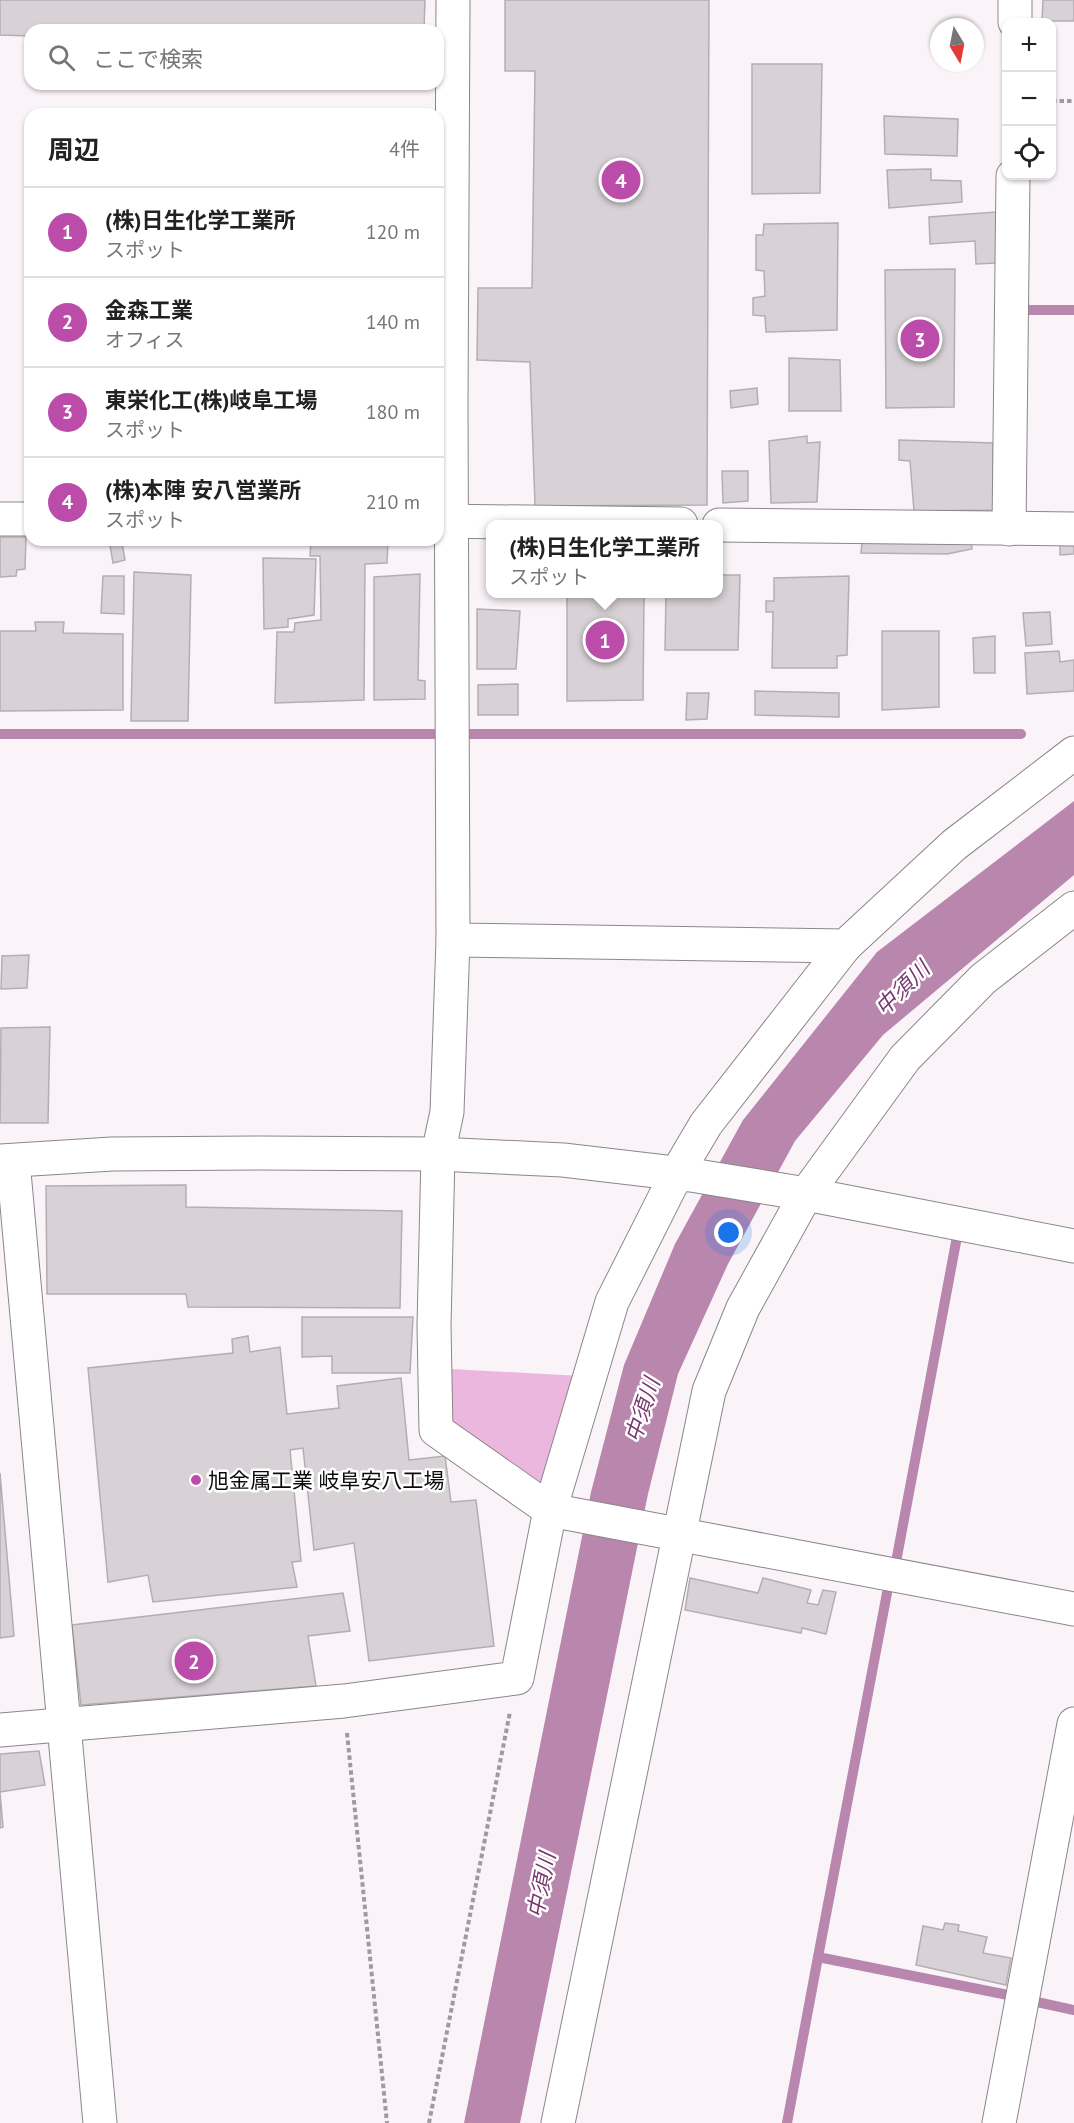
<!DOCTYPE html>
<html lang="ja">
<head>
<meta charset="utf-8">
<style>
	body { margin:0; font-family:"PT Sans","Noto Sans JP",sans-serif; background:#f6f6f6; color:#222 }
	.controls { position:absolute; right:18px; top:18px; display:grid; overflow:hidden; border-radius:12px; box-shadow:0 2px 4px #0004 }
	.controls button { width:54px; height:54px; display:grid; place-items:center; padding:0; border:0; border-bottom:2px solid #e0e0e0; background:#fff; color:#222; font:30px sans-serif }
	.compass { position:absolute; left:930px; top:18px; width:54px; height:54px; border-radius:50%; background:#fff; box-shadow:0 2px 4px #0004; rotate:170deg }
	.you { position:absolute; left:729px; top:1233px; width:21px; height:21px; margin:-15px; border:4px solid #fff; border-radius:50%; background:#1a73e8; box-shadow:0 0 0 9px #1a73e833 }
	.badge { display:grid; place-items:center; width:39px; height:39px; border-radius:50%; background:#bc4ca9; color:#fff; font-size:20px; font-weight:700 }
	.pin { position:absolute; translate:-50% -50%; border:3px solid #fff; box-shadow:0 2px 6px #0006 }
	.popup { position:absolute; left:486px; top:520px; width:237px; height:78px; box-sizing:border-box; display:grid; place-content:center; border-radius:12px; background:#fff; filter:drop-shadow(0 2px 4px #0005); font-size:20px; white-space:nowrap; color:#767676 }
	.popup b { font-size:22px; color:#222 }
	.popup::after { content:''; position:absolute; left:50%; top:100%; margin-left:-12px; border:12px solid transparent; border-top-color:#fff }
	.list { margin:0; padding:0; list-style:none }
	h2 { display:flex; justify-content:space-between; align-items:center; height:78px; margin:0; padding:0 24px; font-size:26px }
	h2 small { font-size:20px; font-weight:400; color:#767676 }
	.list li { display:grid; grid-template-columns:39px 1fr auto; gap:18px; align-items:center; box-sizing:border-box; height:90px; padding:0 24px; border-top:2px solid #e0e0e0 }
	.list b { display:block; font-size:22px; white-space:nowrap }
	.list p { margin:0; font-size:20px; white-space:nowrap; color:#767676 }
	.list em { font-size:20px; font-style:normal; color:#767676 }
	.icon { flex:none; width:33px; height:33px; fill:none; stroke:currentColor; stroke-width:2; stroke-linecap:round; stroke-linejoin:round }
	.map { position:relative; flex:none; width:1074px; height:2123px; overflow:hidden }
	.search { position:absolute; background:#fff; box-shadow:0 2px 4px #0004; left:24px; top:24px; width:420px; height:66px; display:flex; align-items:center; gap:15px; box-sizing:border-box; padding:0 21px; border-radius:18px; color:#767676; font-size:22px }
	.panel { position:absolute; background:#fff; box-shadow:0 2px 4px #0004; left:24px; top:108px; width:420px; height:438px; border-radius:18px }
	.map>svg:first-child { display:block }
	.green { fill:#ebb7df }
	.water { fill:#b986ae }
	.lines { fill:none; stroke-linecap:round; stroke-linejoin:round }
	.stream { stroke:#b986ae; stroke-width:10 }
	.building { fill:#d8d2d6; stroke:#b4aeb2; stroke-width:1.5 }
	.minor-casing { stroke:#8b868a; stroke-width:35 }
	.tertiary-casing { stroke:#8b868a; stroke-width:35 }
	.path { stroke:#9e9a9d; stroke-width:4; stroke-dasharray:4.5 3; stroke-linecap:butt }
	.minor { stroke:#fff; stroke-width:33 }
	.tertiary { stroke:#fff; stroke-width:33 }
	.poi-dot { fill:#bc4ca9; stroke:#fff; stroke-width:2 }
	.labels { text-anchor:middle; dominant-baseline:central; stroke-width:5; stroke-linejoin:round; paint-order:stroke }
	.poi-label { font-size:21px; fill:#0c0b0c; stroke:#fff; text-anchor:start }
	.water-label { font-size:22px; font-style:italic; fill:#78386d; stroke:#fff }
</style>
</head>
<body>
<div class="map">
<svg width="1074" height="2123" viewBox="0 0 1074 2123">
	<rect width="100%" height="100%" fill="#faf4f8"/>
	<polygon class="green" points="451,1369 582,1376 546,1493 450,1427"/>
	<polygon class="water" points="1074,801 1074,875 883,1035 795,1141 728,1264 678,1374 648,1494 520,2123 464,2123 591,1492 624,1365 675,1244 743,1120 877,952"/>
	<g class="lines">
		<g class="stream">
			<polyline points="1028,310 1074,310"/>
			<polyline points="0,734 1021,734"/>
			<polyline points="896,1562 956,1242"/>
			<polyline points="887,1593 818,1957 1008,1995"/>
			<polyline points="1037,2002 1074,2010"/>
			<polyline points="787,2123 818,1957"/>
		</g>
	</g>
	<g class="building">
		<polygon points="0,0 425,0 424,30 30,30 30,36 0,35"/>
		<polygon points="505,0 709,0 707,505 535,506 530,362 477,360 478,288 532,288 535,71 505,71"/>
		<polygon points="1043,0 1074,0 1074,21 1042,21"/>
		<polygon points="752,64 822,64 820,193 752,194"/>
		<polygon points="884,116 958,119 957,156 885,154"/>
		<polygon points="931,169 931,180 961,181 962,202 889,208 887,170"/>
		<polygon points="996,212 996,263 976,264 975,241 930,244 929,217"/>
		<polygon points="838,223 837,330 766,332 765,316 753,315 753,298 765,296 764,271 756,270 756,235 763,235 764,224"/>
		<polygon points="955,269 954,407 886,408 885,270"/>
		<polygon points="789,358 840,360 841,411 789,411"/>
		<polygon points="757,388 758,404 731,408 730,391"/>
		<polygon points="807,436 807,443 820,442 817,502 771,503 769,441"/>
		<polygon points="899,440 993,443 994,510 914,511 910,461 899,460"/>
		<polygon points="722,471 748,471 748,501 723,503"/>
		<polygon points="0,537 26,537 25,569 17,570 16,576 0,577"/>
		<polygon points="311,540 388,540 387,563 365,564 364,700 275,703 277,632 294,632 295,623 321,620 320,556 310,556"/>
		<polygon points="945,541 947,544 971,541 972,549 947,554 861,553 862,542"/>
		<polygon points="1060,542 1074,542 1074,554 1060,555"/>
		<polygon points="122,543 125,560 113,563 110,545"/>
		<polygon points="263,558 316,559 314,615 288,619 288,627 264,629"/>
		<polygon points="134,572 191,575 188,721 131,721"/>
		<polygon points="420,574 418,680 425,681 425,699 374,700 374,577"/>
		<polygon points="719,575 740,575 738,650 665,650 666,594 719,594"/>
		<polygon points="103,576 124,576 124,614 101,613"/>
		<polygon points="849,576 847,655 837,656 837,668 772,668 773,612 766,612 766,601 774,601 774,578"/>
		<polygon points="567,594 644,594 643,700 567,701"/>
		<polygon points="477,609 520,611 516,669 477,669"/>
		<polygon points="1050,612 1052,644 1026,646 1023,613"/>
		<polygon points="35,622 64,622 63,633 123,634 123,710 0,711 0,631 36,631"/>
		<polygon points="882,631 939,631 939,707 882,710"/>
		<polygon points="995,636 995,673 974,673 973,638"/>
		<polygon points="1059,651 1060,662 1074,660 1074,691 1027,694 1025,653"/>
		<polygon points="518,684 518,715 478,715 478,685"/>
		<polygon points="755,691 839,693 839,717 755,715"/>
		<polygon points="687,693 709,693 707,719 686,720"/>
		<polygon points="29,955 27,988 1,989 2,956"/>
		<polygon points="50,1027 48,1123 0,1123 1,1028"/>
		<polygon points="186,1185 186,1207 402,1211 400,1308 188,1307 186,1294 47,1294 46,1186"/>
		<polygon points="302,1317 413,1317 410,1373 332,1373 332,1356 302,1357"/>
		<polygon points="248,1336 250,1352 280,1347 287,1414 339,1408 337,1386 401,1378 409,1460 445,1456 451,1502 476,1500 494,1646 369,1661 354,1543 314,1550 303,1448 290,1450 301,1561 292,1562 297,1587 153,1602 148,1575 108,1582 88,1368 233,1353 232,1339"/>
		<polygon points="0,1473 14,1636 0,1638"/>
		<polygon points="690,1578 758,1593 763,1578 811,1590 807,1603 818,1605 823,1590 836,1592 826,1634 802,1628 801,1633 685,1610"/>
		<polygon points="343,1593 350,1631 308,1636 316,1686 81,1705 72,1625"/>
		<polygon points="39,1751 45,1785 0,1792 3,1827 0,1828 0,1754"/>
		<polygon points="945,1923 959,1925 958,1931 987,1937 983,1953 1011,1958 1006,1985 916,1965 923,1926 943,1930"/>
	</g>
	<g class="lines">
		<defs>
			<g id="minor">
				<polyline points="453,0 451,407 453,940 447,1112 438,1154 434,1326 436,1430 550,1510 1074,1609"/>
				<polyline points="1015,22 1015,0"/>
				<polyline points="0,519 30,519"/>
				<polyline points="438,521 681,524"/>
				<polyline points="719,525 1074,529"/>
				<polyline points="1009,529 1013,176"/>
				<polyline points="453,940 845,946 954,845 1074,753"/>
				<polyline points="13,1161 100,2123"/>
				<polyline points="0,1730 344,1701 517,1678 550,1510 612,1302 677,1173 706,1124 845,946"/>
				<polyline points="558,2123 709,1391 743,1308 806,1194 905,1058 983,979 1074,908"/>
				<polyline points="999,2123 1074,1724"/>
			</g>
			<polyline id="tertiary" points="0,1161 112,1154 259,1153 438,1154 563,1160 691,1175 806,1194 1074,1246"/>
		</defs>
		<use href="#minor" class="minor-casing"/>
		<use href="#tertiary" class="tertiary-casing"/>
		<g class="path">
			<polyline points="1052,101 1074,101"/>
			<polyline points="347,1733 387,2123"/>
			<polyline points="429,2123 510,1712"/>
		</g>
		<use href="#minor" class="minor"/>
		<use href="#tertiary" class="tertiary"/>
	</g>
	<circle class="poi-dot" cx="196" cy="1480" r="6"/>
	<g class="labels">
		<g class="poi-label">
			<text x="208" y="1480">旭金属工業 岐阜安八工場</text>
		</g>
		<g class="water-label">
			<text transform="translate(902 988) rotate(-45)">中須川</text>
			<text transform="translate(642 1410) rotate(-72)">中須川</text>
			<text transform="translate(541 1885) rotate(-79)">中須川</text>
		</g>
	</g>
</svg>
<div class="controls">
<button>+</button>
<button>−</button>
<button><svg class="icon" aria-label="locate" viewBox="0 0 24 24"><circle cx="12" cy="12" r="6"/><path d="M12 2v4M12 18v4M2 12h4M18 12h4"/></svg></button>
</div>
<svg class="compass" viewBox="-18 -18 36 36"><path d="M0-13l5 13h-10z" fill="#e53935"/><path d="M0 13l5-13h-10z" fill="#767676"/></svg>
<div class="you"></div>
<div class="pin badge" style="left:605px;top:640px">1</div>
<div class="popup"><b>(株)日生化学工業所</b>スポット</div>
<div class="pin badge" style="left:194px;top:1661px">2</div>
<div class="pin badge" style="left:920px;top:339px">3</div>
<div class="pin badge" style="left:621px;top:180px">4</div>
<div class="search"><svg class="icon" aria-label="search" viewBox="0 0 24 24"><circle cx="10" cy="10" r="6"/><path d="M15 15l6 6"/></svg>ここで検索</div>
<section class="panel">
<h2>周辺<small>4件</small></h2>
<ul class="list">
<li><span class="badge">1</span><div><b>(株)日生化学工業所</b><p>スポット</p></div><em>120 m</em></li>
<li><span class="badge">2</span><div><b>金森工業</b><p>オフィス</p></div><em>140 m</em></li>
<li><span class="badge">3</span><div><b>東栄化工(株)岐阜工場</b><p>スポット</p></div><em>180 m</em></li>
<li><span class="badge">4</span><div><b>(株)本陣 安八営業所</b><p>スポット</p></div><em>210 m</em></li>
</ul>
</section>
</div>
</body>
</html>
